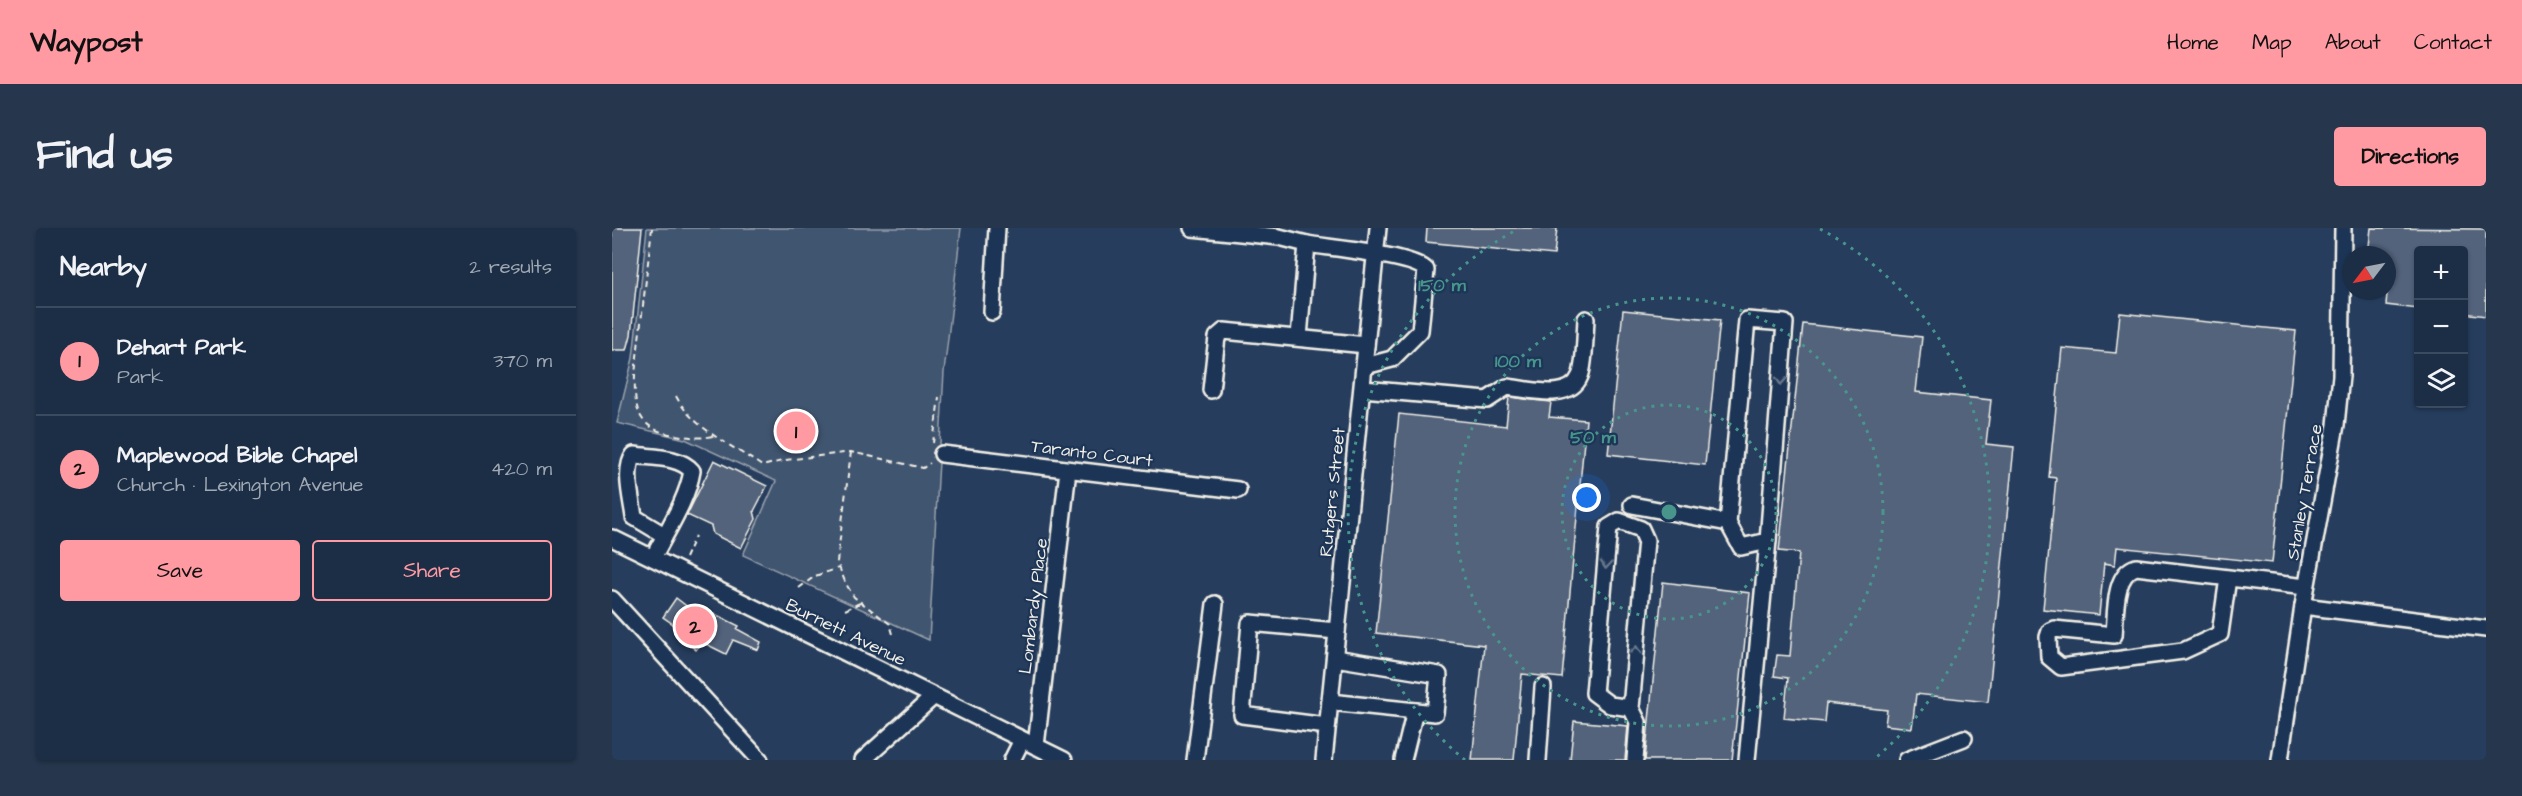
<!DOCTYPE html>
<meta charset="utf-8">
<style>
:root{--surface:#1c2e46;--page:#25364d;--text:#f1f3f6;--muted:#a0a8b3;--line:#3a4a5f;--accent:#ff9aa2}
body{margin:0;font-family:"Architects Daughter",sans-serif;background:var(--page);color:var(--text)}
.controls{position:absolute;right:18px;top:18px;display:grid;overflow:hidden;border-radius:6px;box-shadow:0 2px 4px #0004}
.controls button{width:54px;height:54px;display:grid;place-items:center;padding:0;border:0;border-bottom:2px solid var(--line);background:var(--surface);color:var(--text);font:30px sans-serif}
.compass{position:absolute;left:1730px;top:18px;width:54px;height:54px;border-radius:50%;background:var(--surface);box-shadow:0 2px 4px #0004;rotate:238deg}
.you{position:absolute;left:975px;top:270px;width:21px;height:21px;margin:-15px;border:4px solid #fff;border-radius:50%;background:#1a73e8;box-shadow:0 0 0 9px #1a73e833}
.badge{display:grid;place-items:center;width:39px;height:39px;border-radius:50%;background:var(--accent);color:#111;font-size:20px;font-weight:700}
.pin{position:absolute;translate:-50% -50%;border:3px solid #fff;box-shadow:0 2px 6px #0006}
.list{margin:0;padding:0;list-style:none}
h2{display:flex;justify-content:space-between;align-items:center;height:78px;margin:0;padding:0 24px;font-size:26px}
h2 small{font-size:20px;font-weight:400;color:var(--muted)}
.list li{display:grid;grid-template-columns:39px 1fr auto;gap:18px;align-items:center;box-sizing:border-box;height:108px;padding:0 24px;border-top:2px solid var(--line)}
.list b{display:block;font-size:22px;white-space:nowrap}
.list p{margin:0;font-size:20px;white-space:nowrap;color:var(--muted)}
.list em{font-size:20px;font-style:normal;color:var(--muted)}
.actions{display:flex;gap:12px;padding:18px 24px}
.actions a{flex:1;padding:14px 0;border:2px solid var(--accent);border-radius:6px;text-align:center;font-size:21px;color:var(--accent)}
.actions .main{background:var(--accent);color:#111}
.icon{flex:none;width:33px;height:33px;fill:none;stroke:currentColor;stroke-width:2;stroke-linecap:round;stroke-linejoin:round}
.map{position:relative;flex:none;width:1874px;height:532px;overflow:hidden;border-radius:6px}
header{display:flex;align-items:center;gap:36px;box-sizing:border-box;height:84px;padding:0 30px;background:var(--accent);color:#111}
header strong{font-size:28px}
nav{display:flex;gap:33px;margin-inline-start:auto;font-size:21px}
.intro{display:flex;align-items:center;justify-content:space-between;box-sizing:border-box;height:144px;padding:0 36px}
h1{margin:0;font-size:42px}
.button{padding:15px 27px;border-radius:6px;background:var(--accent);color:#111;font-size:21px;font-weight:700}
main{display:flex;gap:36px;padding:0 36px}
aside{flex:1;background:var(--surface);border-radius:6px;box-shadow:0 2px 4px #0004}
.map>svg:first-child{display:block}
.green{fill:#40546f;stroke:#9aa2ac;stroke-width:1.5}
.building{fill:#52647b;stroke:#f4f1e8;stroke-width:1.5}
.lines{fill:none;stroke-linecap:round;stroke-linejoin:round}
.minor-casing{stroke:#f4f1e8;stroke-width:20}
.path{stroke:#f4f1e8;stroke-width:2;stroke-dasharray:6 4.5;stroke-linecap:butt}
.minor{stroke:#1d3557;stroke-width:15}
.oneway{stroke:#68778a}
.ring{fill:none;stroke:#48958c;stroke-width:3;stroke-dasharray:3 6}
.labels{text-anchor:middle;stroke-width:4.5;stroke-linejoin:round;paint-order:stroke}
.street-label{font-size:18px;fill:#f4f1e8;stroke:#1d3557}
.centre{fill:#48958c;stroke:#1d3557;stroke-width:3}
.ring-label{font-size:18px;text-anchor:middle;font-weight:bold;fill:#48958c;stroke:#1d3557;stroke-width:4.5;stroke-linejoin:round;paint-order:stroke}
</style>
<header>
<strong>Waypost</strong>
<nav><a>Home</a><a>Map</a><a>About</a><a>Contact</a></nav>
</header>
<div class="intro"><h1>Find us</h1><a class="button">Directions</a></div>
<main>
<aside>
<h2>Nearby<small>2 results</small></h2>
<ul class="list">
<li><span class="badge">1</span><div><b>Dehart Park</b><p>Park</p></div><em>370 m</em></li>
<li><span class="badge">2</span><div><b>Maplewood Bible Chapel</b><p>Church · Lexington Avenue</p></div><em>420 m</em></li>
</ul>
<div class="actions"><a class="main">Save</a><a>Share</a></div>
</aside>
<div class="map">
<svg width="1874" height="532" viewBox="0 0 1874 532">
<rect width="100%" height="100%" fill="#263d5d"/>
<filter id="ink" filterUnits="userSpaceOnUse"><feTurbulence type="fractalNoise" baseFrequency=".0167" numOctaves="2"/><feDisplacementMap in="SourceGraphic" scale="12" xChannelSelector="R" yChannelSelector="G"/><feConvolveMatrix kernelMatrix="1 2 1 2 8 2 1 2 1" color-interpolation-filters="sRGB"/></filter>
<g filter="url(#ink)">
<path class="green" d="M35 0H349L332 144 317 412 131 327 164 253 73 211 5 195 21 130Z"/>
<g class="building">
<path d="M0 0H30L19 107 15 122H0Z"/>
<path d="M815 0H945L942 27 814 14Z"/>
<path d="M1759 0 1874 1V88L1851 85V22H1806V81L1774 77 1777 43H1775V27H1756Z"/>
<path d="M1011 82 1108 92 1093 237 996 226Z"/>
<path d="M1508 85 1684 103 1660 335 1505 319 1503 337 1492 335 1487 387 1431 381 1444 250 1437 249 1450 120 1504 125Z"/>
<path d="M1191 96 1310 109 1304 164 1379 172 1374 216 1402 219 1376 474 1304 466 1300 500 1273 497 1275 482 1214 475 1212 494 1172 490 1176 450 1162 448 1165 427 1178 428 1187 325 1167 323Z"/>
<path d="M897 169 939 174 937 189 974 192 950 450 910 446 902 532H860L872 417 764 405 787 186 894 198Z"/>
<path d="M102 232 155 258 142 283 144 291 129 320 101 306 99 298 75 287Z"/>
<path d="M1051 354 1138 365 1120 532H1033Z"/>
<path d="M64 370 85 386 92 381 102 389 103 386 127 398 125 401 149 414 146 422 121 412 114 426 90 414 84 422 68 409 71 403 51 389Z"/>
<path d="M962 493 1016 498 1013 532H958Z"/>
</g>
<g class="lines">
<defs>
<g id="minor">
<path d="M580 0 667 9 695 16"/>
<path d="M380 84 385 0"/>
<path d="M687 109 695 16C718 20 801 27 814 42L808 103 780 131 753 138"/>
<path d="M751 161 875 172 895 159C916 161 958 174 968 148 973 137 973 105 974 91"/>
<path d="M599 162 605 109 612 103 754 117"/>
<path d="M330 226 626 262"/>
<path d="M1020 277 1116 295 1135 92 1173 95 1156 313 1135 532"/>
<path d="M1116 295 1129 319 1156 313"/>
<path d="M0 310 452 532"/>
<path d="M41 330C55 302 75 273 80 243 67 228 41 230 22 227 11 241 20 273 22 289L52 307"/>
<path d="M1616 350 1608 406 1571 423 1449 439 1437 429 1436 409 1438 403 1442 401 1502 407C1504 387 1501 346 1524 339L1694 359"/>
<path d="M0 371 148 532"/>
<path d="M1691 378 1874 401"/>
<path d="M718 474 823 485 827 447 723 430"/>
<path d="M1019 480 998 477 982 465 997 299 1007 293 1029 301 1034 312 1019 480 1026 494 1023 532"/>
<path d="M715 498 630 487 638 395 725 403"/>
<path d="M424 518 456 242"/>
<path d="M251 532 321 469"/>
<path d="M400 532 410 512"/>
<path d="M583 532 603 376"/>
<path d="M712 532 766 0"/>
<path d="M791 532 803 483"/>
<path d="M926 532 931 459"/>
<path d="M1295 532 1352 510"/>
<path d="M1668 532 1691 378 1724 197 1729 148 1731 0"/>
</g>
</defs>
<use href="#minor" class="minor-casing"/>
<g class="path">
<path d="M40 0 23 146C22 180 24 201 63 207 76 209 89 211 101 208"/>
<path d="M64 168C81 201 120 217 150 238L174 232 239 224 311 240 318 235"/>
<path d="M321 215 327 169"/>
<path d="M239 224 225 334 234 356 242 369 278 396 281 406"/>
<path d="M73 330 83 308"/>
<path d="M187 360 203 348 227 340"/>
<path d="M233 382 250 374"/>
</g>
<use href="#minor" class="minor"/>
</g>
<defs><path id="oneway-chevron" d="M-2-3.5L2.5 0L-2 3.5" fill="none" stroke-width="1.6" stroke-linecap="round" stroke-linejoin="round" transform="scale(1.5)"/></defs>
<g class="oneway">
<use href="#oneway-chevron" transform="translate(1169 153) rotate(94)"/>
<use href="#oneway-chevron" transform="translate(994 337) rotate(95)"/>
<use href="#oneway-chevron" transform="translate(1024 422) rotate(-85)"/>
</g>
</g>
<g class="ring">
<circle cx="1057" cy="284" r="107"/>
<circle cx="1057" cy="284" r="214"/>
<path d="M853 532A321 321 0 0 1 906 1M1208 1A321 321 0 0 1 1261 532"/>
</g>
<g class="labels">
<g class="street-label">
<text transform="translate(480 225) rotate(7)" y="6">Taranto Court</text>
<text transform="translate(720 264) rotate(-84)" y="6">Rutgers Street</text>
<text transform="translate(1692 264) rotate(-80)" y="6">Stanley Terrace</text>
<text transform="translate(421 378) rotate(-83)" y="6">Lombardy Place</text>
<text transform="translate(234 404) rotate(26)" y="6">Burnett Avenue</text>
</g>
</g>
<circle cx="1057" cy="284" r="9" class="centre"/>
<g class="ring-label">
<text x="830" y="63">150 m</text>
<text x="906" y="139">100 m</text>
<text x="981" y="215">50 m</text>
</g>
</svg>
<div class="controls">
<button>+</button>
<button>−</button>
<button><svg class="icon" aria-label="layers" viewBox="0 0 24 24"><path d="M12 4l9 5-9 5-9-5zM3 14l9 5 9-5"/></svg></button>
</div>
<svg class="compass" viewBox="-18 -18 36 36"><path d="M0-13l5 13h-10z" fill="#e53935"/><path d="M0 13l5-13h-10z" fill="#a0a8b3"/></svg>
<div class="you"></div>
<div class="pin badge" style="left:184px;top:203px">1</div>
<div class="pin badge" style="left:83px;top:398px">2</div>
</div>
</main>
